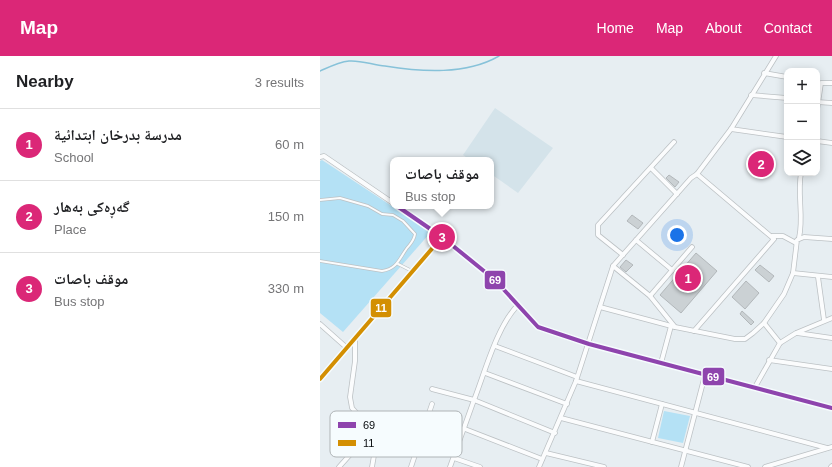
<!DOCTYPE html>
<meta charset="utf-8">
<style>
:root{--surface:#fff;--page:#f6f6f6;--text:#202124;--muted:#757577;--line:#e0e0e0;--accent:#db2777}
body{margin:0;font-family:Arial,"Noto Naskh Arabic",sans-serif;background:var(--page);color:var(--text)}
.controls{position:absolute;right:12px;top:12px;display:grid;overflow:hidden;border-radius:8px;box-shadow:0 2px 10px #0003}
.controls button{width:36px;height:36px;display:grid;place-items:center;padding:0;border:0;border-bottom:1px solid var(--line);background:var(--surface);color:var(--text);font:20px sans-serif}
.you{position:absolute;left:357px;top:179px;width:14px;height:14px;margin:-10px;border:3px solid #fff;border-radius:50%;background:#1a73e8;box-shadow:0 0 0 6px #1a73e833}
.badge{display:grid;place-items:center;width:26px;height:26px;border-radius:50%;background:var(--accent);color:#fff;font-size:13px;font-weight:700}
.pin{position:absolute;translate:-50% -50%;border:2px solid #fff;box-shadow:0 1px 4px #0006}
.popup{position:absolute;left:70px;top:101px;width:104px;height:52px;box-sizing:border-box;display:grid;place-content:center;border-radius:8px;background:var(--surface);filter:drop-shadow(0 1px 3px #0005);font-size:13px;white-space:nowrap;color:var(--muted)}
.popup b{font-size:15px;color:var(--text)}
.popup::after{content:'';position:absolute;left:50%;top:100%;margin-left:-8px;border:8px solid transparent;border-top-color:var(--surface)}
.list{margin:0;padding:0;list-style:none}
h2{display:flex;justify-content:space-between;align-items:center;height:52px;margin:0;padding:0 16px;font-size:17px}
h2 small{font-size:13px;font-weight:400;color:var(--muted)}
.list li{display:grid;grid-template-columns:26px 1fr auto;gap:12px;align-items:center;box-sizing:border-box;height:72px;padding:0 16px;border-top:1px solid var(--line)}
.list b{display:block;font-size:15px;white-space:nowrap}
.list p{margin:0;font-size:13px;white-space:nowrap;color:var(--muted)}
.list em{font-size:13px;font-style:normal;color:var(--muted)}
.icon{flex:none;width:22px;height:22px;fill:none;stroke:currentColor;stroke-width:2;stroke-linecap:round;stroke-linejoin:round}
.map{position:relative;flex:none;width:512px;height:411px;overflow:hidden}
header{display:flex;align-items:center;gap:24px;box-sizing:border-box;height:56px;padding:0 20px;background:var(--accent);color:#fff}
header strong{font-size:19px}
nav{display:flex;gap:22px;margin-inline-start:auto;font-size:14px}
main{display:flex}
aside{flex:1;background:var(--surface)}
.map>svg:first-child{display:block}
.built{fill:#d4e3ea}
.green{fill:#b4e1f5}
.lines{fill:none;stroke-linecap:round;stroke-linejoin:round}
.stream{stroke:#87c2d9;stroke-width:1.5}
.building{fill:#cbd1d4;stroke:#b2b7ba}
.service-casing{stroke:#bcc1c4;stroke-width:3.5}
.minor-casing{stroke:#bcc1c4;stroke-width:5.5}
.service{stroke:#fbfcfd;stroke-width:2}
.minor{stroke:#fbfcfd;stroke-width:4}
.bus-1-casing{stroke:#f6fcfe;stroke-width:7}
.bus-2-casing{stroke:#f6fcfe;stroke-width:7}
.bus-1{stroke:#8e44ad;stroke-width:4}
.bus-2{stroke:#d38f02;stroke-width:4}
.key{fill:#f6fcfe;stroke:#afb4b6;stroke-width:1}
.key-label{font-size:11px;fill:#080c0e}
.line-badge{stroke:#f6fcfe;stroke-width:1.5}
.badge-label{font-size:11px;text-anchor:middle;font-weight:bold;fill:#fff}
</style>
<header>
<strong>Map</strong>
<nav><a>Home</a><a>Map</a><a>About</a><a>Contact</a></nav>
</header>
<main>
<aside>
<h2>Nearby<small>3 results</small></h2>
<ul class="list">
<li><span class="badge">1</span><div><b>مدرسة بدرخان ابتدائية</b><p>School</p></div><em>60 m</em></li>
<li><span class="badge">2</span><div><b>گەڕەکی بەهار</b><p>Place</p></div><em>150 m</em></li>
<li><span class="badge">3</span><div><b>موقف باصات</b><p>Bus stop</p></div><em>330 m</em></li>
</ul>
</aside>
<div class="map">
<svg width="512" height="411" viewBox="0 0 512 411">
<rect width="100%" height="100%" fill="#e7eef2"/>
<path class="built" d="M175 52 233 92 198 137 171 118V104H150L143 99Z"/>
<g class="green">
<path d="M2 104 111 176 23 276 0 257V105Z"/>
<path d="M344 355 370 360 363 387 338 382Z"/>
</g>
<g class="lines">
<path class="stream" d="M0 15C9 11 19 6 29 5 41 4 53 9 65 10 102 16 146 19 179 0"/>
</g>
<g class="building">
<path d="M349 119 359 126 355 131 346 122Z"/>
<path d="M312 159 323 167 318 173 307 165Z"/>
<path d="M376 197 397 215 361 257 340 239Z"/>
<path d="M306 204 313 209 306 216 300 211Z"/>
<path d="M440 209 454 220 449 226 435 214Z"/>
<path d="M426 225 439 237 425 253 412 241Z"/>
<path d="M422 255 434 266 431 269 420 258Z"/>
</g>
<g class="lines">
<defs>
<g id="service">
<path d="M0 144 20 142 48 150 62 158 73 159 83 165 95 178C94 185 91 187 87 192 79 203 77 213 62 215L0 205"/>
<path d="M78 208 92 215"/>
</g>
<g id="minor">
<path d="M444 17 467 21"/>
<path d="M431 39 467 42"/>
<path d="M497 46 512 47"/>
<path d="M497 54 501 27H512"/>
<path d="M411 73 467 81"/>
<path d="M497 85 512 87"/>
<path d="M0 101 4 100 73 147"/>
<path d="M331 112 357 138"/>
<path d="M377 118 411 73 456 0"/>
<path d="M77 150 122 181 175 224 218 271 269 288 512 352"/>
<path d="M452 180H463L476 187"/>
<path d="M479 182C484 160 477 139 481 117"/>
<path d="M316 184 352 214"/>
<path d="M303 199 278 179V169L354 86"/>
<path d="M293 210 330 240 355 271"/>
<path d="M473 217 512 221"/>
<path d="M498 221 504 264"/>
<path d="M330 240 372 191"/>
<path d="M280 251 355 271 415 283H425L433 277 444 267 464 238 473 217 477 184 484 181 512 183"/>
<path d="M444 267 460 287"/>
<path d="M0 268 27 292"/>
<path d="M477 277 512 282"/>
<path d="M175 290 257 321"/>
<path d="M449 304 512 313"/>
<path d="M341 307 351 270"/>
<path d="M165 317 247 348"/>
<path d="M0 323 122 181"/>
<path d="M256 325 507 392"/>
<path d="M435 331 460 287 476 277 512 262"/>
<path d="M112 333 154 344C165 316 177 270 198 249"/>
<path d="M241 362 428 411"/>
<path d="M145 373 222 403"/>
<path d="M45 382 56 388"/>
<path d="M332 386 342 348"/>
<path d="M226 397 284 411"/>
<path d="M134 402 160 411"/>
<path d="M19 411 45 382 47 372 43 364 32 352 30 341 35 305V284"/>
<path d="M52 411 56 388 62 374"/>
<path d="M91 411 112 348"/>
<path d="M130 411 154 344 235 377"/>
<path d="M219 411 256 325 293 210 371 122 377 118 454 183 374 275"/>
<path d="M361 411 385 319"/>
<path d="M445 411 512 391"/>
<path d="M511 411 512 410"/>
</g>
</defs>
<use href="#service" class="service-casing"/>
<use href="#minor" class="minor-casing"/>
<use href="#service" class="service"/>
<use href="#minor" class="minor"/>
<defs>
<path id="bus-1" d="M77 150 122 181 175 224 218 271 269 288 512 352"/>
<path id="bus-2" d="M0 323 122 181"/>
</defs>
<use href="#bus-1" class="bus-1-casing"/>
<use href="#bus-2" class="bus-2-casing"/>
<use href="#bus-1" class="bus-1"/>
<use href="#bus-2" class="bus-2"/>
</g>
<rect x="10" y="355" width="132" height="46" rx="6" class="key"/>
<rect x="18" y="366" width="18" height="6" fill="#8e44ad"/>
<rect x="18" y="384" width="18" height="6" fill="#d38f02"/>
<g class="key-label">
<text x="43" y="373">69</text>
<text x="43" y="391">11</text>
</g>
<g class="line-badge">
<rect x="164" y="214" width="22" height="20" rx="4" fill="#8e44ad"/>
<rect x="50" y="242" width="22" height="20" rx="4" fill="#d38f02"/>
<rect x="382" y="311" width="23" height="19" rx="4" fill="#8e44ad"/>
</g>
<g class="badge-label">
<text x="175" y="228">69</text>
<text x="61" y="256">11</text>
<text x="393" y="325">69</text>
</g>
</svg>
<div class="controls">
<button>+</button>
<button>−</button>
<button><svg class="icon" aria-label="layers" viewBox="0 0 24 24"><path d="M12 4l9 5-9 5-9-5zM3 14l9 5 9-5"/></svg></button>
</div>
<div class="you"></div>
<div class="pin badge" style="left:368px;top:222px">1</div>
<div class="pin badge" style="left:441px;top:108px">2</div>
<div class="pin badge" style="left:122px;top:181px">3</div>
<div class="popup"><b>موقف باصات</b>Bus stop</div>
</div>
</main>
